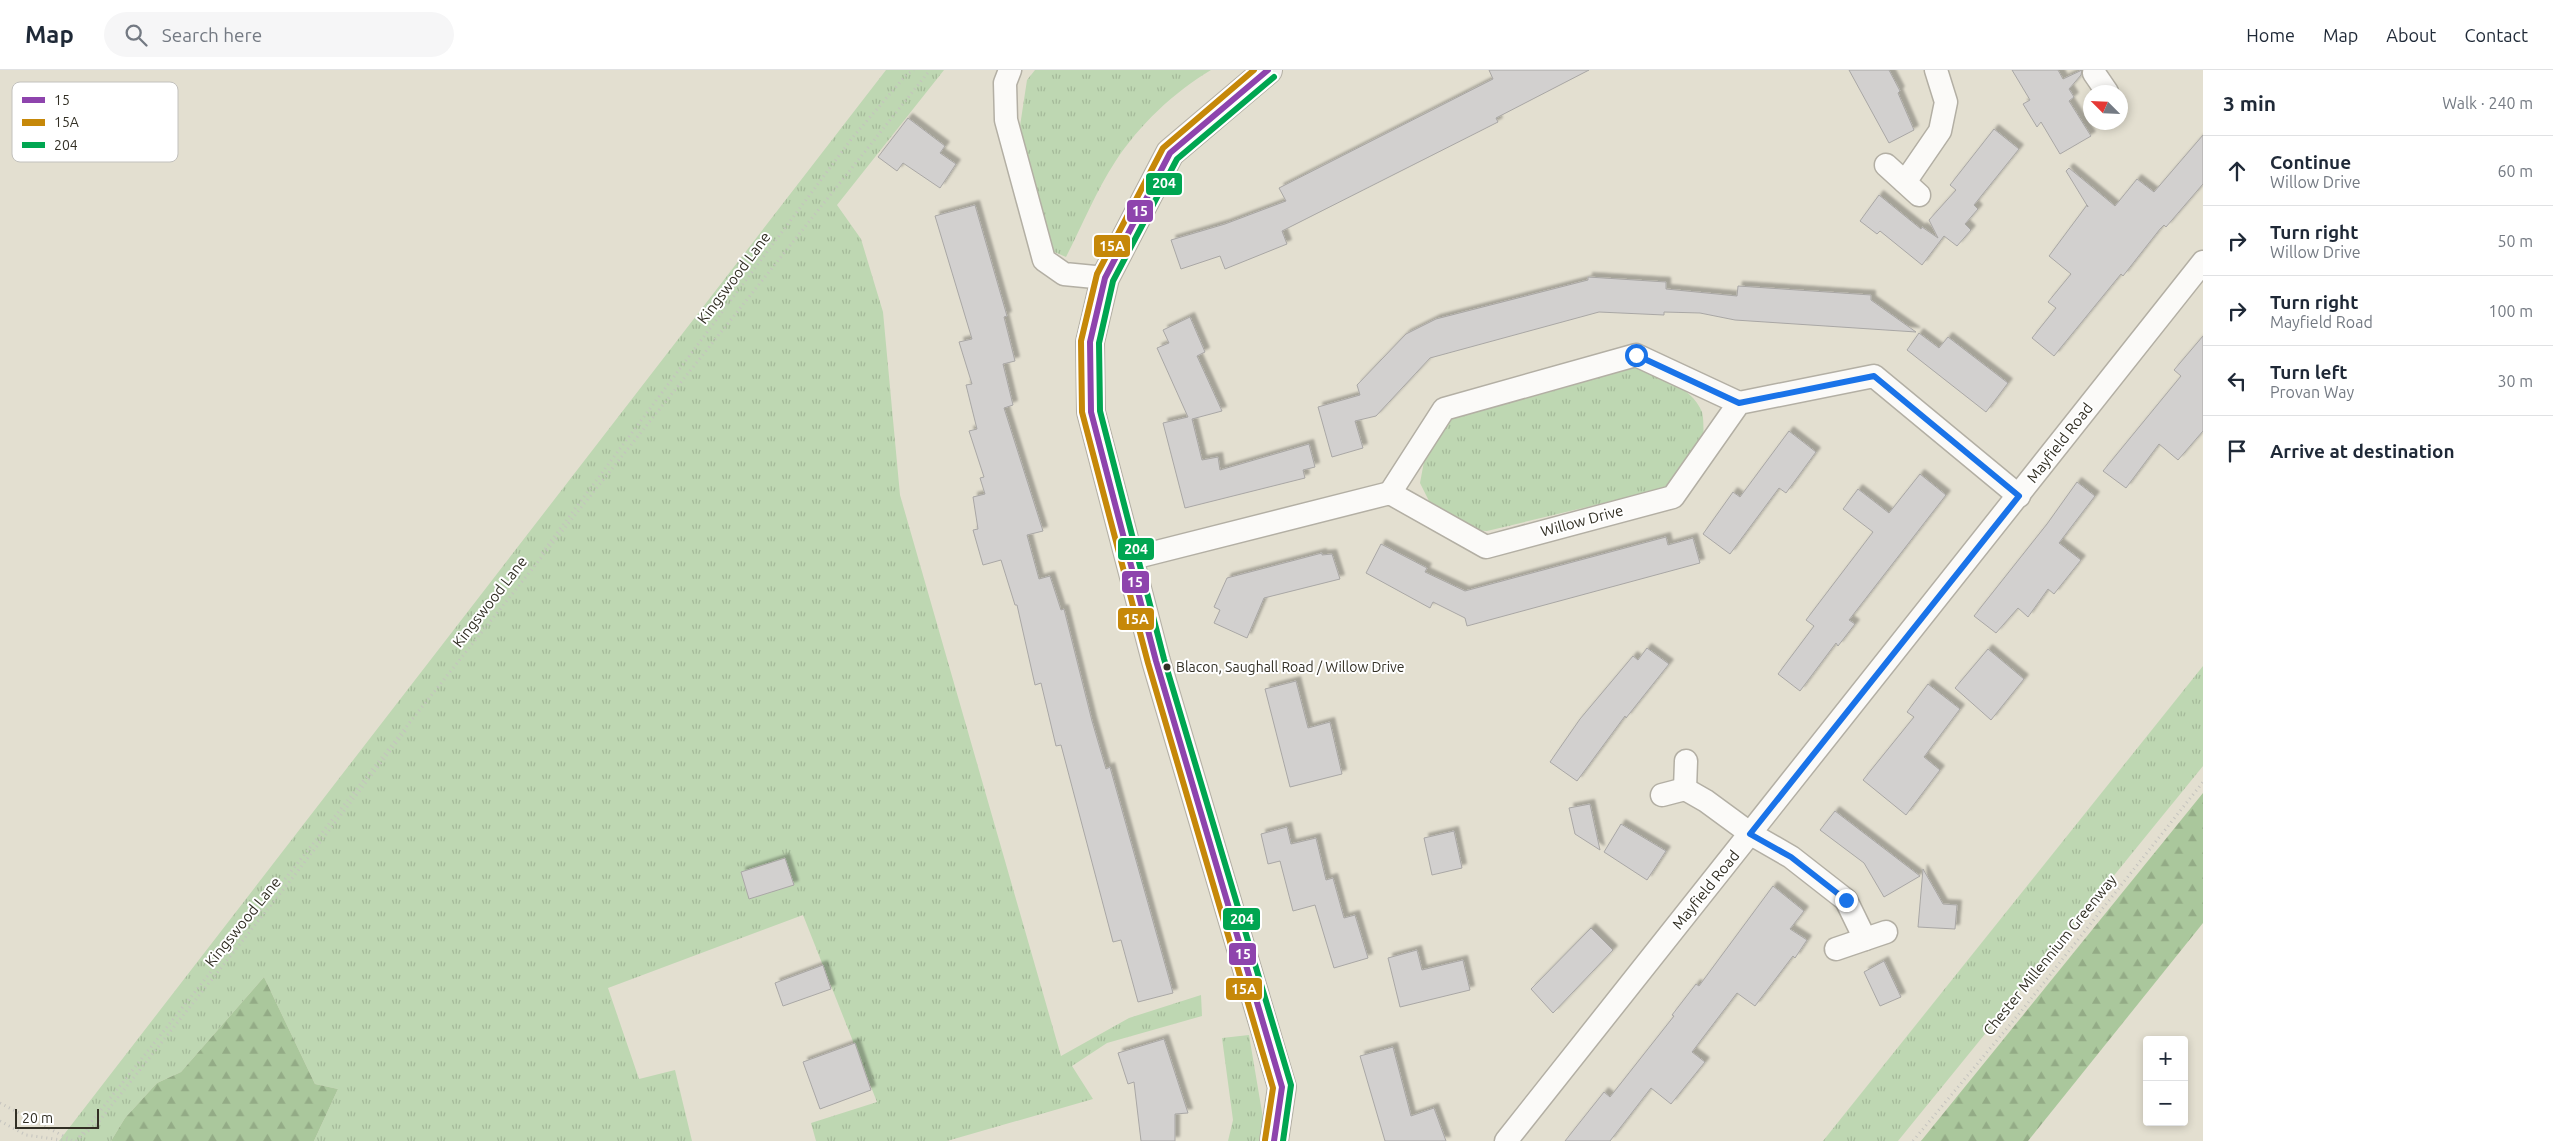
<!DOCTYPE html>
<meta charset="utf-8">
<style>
:root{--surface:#fff;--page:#f6f6f7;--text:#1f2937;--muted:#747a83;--line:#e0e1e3}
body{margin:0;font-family:Ubuntu,sans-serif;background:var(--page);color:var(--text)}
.controls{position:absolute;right:15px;bottom:15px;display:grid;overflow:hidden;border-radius:5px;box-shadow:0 2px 8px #0003}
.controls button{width:45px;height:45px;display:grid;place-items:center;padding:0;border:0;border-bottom:1px solid var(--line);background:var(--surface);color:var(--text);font:25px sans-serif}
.compass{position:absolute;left:2083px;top:15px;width:45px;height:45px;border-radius:50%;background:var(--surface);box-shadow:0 2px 8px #0003;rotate:294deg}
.scale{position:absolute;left:15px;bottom:12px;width:84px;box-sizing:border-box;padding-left:5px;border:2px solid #322f24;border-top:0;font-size:14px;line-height:18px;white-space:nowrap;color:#322f24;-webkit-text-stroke:4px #fff;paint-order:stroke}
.stop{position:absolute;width:15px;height:15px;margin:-11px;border:4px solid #1a73e8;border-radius:50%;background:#fff}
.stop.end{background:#1a73e8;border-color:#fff;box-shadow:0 1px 5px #0008}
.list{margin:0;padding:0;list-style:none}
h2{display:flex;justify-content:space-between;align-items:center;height:65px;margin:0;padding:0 20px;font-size:21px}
h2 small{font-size:16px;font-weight:400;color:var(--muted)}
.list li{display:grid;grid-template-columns:32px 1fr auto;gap:15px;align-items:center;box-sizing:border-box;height:70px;padding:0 20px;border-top:1px solid var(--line)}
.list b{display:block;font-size:19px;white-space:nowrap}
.list p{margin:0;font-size:16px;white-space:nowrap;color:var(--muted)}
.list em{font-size:16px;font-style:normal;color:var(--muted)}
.icon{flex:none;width:28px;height:28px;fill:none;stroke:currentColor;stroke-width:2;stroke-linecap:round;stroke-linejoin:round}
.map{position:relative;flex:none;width:2203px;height:1071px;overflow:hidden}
header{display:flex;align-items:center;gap:30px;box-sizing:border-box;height:70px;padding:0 25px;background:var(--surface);border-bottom:1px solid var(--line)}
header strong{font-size:24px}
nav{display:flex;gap:28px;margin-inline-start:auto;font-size:18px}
.search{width:350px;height:45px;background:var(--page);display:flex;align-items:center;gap:12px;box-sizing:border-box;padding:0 18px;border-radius:28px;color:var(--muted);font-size:19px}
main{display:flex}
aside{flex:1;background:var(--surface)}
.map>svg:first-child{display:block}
.grass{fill:url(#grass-tufts)}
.forest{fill:url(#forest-firs)}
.building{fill:#d2d0cf;stroke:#a9a7a5;filter:url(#shadow)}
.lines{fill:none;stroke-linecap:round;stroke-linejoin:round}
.street-casing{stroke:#b3afa4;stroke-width:25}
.secondary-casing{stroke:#b3afa4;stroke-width:30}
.path{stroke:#c4c3be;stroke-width:3;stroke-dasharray:1 4;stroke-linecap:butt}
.street{stroke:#fbfaf8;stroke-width:22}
.secondary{stroke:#f3efec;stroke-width:28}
.bus-1-casing{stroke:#fff;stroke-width:10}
.bus-2-casing{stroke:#fff;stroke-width:10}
.bus-3-casing{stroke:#fff;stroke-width:10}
.bus-1{stroke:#8e44ad;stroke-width:6}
.bus-2{stroke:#c68809;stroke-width:6}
.bus-3{stroke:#00a651;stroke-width:6}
.route{stroke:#1a73e8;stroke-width:6}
.bus-dot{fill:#322f24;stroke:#fff;stroke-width:2}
.labels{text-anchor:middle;stroke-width:4;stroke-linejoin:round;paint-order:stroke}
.bus-label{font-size:14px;fill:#322f24;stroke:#fff;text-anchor:start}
.street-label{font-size:15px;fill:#322f24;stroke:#fff}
.key{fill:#fff;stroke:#c2c1bd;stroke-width:1}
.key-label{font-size:14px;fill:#322f24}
.line-badge{stroke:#fff;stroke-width:2}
.badge-label{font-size:14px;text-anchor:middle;font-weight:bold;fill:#fff}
</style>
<header>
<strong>Map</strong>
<div class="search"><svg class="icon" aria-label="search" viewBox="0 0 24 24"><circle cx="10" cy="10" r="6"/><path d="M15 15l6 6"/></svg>Search here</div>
<nav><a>Home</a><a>Map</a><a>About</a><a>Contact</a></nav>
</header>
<main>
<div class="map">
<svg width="2203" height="1071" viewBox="0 0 2203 1071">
<defs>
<pattern id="grass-tufts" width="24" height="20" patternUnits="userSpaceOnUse" patternTransform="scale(1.25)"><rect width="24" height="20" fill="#bed7b2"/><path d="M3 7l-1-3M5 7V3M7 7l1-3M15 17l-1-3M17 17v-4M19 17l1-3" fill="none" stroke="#a4b999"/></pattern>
<pattern id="forest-firs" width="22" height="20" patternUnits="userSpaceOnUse" patternTransform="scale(1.25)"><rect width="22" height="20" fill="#aac79c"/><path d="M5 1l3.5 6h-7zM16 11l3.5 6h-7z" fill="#93ab86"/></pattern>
<filter id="shadow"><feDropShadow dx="4.5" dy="-4.5" stdDeviation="1" flood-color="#0004"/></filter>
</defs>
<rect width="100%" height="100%" fill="#e3dfd0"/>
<g class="grass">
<path d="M886 0H944L837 135 861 169 883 242 900 425 1061 986 1129 948 1201 925 1202 946 1107 973 1072 996 1093 1029 947 1071H816L811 1053 877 1032 803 845 608 918 639 1009 675 1000 692 1071H314L338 1019 315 1014 264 907 181 1002 157 1013 125 1048 111 1071H59Z"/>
<path d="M1035 0H1211C1174 22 1139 55 1115 92 1096 121 1082 156 1066 187L1052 181 1020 56 1027 10Z"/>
<path d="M1628 296C1653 302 1692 316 1702 342 1704 349 1703 359 1704 366L1666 418 1487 461 1471 460 1430 433 1420 413 1425 386 1456 343Z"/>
<path d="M2203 596V696L1898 1071H1823Z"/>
<path d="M1249 965 1264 1054 1262 1071H1228L1233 1050 1222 968Z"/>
</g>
<g class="forest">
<path d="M2203 723V853L2028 1071H1921Z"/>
<path d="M264 907 315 1014 338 1019 314 1071H111L125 1048 157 1013 181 1002Z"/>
</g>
<g class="building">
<path d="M1489 0H1589L1496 48 1498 52 1282 161 1287 174 1225 199 1220 186 1181 199 1171 170 1225 154 1286 131 1279 118 1493 9Z"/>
<path d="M1849 0H1889L1900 21 1898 23 1914 60 1889 73Z"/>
<path d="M2012 0H2058L2063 9 2082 0 2081 5 2069 19 2074 27 2069 31 2091 66 2060 84 2041 52 2037 57 2023 34 2030 30Z"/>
<path d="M908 48 945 76 940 83 956 94 940 118 903 93 897 101 878 87Z"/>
<path d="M1994 59 2019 79 1974 135 1978 139 1965 154 1971 160 1957 176 1944 166 1922 195 1880 161 1877 164 1860 151 1879 125 1921 159 1922 157 1938 168 1929 150 1956 120 1950 115Z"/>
<path d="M2203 65V114L2166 157 2164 155 2160 159 2123 206 2121 204 2054 286 2032 268 2056 238 2048 232 2071 204 2049 186 2087 135 2088 137 2066 101 2069 98 2115 136 2137 109 2154 122Z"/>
<path d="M975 135 1007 246 1004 247 1015 291 1003 294 1013 335 1004 338 1043 461 1027 465 1039 509 1050 506 1061 540 1064 539 1092 651 1106 699 1110 697 1173 923 1138 932 1121 870 1113 872 1061 675 1056 676 1041 613 1035 615 1017 535H1015L1001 490 983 495 973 460 978 459 973 427 985 424 980 408 984 407 969 361 977 359 966 315 972 314 959 272 972 269 935 146Z"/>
<path d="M1588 207 1666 212V219L1737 226 1738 216 1871 225V230L1916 262 1735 250 1700 243 1664 242V245L1599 242 1430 288 1376 346 1355 351 1363 378 1332 387 1318 337 1360 325 1357 315 1406 264 1436 249 1588 210Z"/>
<path d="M1190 247 1205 282 1197 286 1222 341 1192 349 1202 390 1218 387 1220 400 1309 374 1315 397 1303 400 1305 408 1185 438 1163 353 1188 347 1157 278 1169 273 1163 260Z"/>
<path d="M1919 263 1939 278 1948 267 2008 313 1986 342 1907 280Z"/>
<path d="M2203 266V361L2178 390 2159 374 2126 418 2103 401 2181 306 2174 300Z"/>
<path d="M1789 361 1816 382 1786 423 1779 418 1730 484 1703 464 1733 422 1740 427Z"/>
<path d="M1920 404 1946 425 1849 550 1855 554 1838 576 1836 573 1800 621 1778 604 1814 556 1806 550 1873 462 1843 439 1858 419 1889 443Z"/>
<path d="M2077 412 2095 426 2059 473 2081 490 2054 524 2048 519 2028 547 2018 538 1996 563 1974 546 2047 454Z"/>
<path d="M1666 467 1668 475 1693 468 1700 493 1467 556 1465 548 1433 532 1430 538 1366 503 1381 474 1427 498 1425 502 1465 521Z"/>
<path d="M1322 483V485L1332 484 1340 509 1264 528 1247 568 1214 553 1220 540 1214 537 1227 508Z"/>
<path d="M1647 578 1669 594 1626 648 1625 646 1577 711 1550 692 1580 649 1633 586 1638 590Z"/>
<path d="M1988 579 2024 609 1991 650 1955 618Z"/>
<path d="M1296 611 1308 658 1330 652 1342 704 1290 717 1265 619Z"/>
<path d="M1928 614 1960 639 1924 687 1940 700 1906 745 1863 710 1914 647 1907 642Z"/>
<path d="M1590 734 1600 780 1575 764 1569 738Z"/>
<path d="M1835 741 1920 806 1884 827 1864 793 1820 760Z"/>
<path d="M1621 754 1666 781 1647 810 1604 782Z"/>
<path d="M1287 757 1291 774 1316 768 1326 810 1333 808 1344 848 1355 845 1368 888 1334 898 1315 835 1293 841 1280 791 1268 794 1261 764Z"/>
<path d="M1454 761 1462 798 1432 805 1424 768Z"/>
<path d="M785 788 794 815 749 829 741 802Z"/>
<path d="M1923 799 1943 834 1957 835 1955 859 1918 857Z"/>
<path d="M1773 816 1804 841 1790 859 1807 870 1795 888 1793 886 1755 936 1737 923 1692 982 1705 992 1671 1034 1651 1018 1610 1071H1565L1604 1022 1610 1027 1674 946 1672 945 1696 914 1699 916Z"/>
<path d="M1591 858 1613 880 1553 943 1531 919Z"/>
<path d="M1417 880 1422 900 1463 890 1470 920 1400 937 1388 888Z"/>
<path d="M1884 891 1901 927 1880 936 1864 902Z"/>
<path d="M823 895 831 919 783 936 775 913Z"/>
<path d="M1164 969 1188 1043 1175 1044V1071H1141L1134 1012 1128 1014 1118 983Z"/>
<path d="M855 973 871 1020 820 1039 803 992Z"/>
<path d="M1393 977 1411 1046 1434 1038 1446 1071H1385L1360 986Z"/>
</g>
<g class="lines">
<defs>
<g id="street">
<path d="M1010 0 1005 13 1006 50 1044 190 1064 204 1105 208"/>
<path d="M2094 3 2107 22"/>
<path d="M1886 95 1919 125"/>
<path d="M1905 112 1940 61 1946 32 1936 0"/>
<path d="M1390 423 1444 339 1636 285 1739 333"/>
<path d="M1129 489 1390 423 1486 477 1673 427 1739 333 1874 306 2019 426"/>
<path d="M1685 719 1686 691"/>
<path d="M1662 725 1685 719 1706 731 1751 764 1791 787 1846 830 1865 869"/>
<path d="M1836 879 1886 862"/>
<path d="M1506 1071 2203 192"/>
</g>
<path id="secondary" d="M1268 0 1170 83 1105 208 1090 272 1091 342 1156 591 1282 1017 1274 1071"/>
</defs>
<use href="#street" class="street-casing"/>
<use href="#secondary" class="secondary-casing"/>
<g class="path">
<path d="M542 483 853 67 907 4 914 0"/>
<path d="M0 1033 73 1071"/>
<path d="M0 1051 26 1065 68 1071"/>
<path d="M80 1067 96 1055 294 806 407 659"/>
<path d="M76 1071 930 0"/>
<path d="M1913 1071 2023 939 2203 712"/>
</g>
<use href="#street" class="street"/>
<use href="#secondary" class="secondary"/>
<defs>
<path id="bus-1" d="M1268 0 1170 83 1105 208 1090 272 1091 342 1156 591 1282 1017 1274 1071"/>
<path id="bus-2" d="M1254 0 1163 78 1097 204 1081 271 1082 342 1148 593 1273 1018 1265 1070"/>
<path id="bus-3" d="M1274 7 1177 89 1113 211 1099 273 1100 341 1164 589 1291 1015 1283 1071"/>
</defs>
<use href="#bus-1" class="bus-1-casing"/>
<use href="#bus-2" class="bus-2-casing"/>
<use href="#bus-3" class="bus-3-casing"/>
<use href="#bus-1" class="bus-1"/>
<use href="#bus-2" class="bus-2"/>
<use href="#bus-3" class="bus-3"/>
</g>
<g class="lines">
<path class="route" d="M1636 285 1739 333 1874 306 2019 426 1750 764 1791 787 1846 830"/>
</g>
<circle class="bus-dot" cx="1167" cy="597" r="4.5"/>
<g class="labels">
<g class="bus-label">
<text x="1176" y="602">Blacon, Saughall Road / Willow Drive</text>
</g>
<g class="street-label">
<text transform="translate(734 208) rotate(-53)" y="5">Kingswood Lane</text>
<text transform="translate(2060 373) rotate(-52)" y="5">Mayfield Road</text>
<text transform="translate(1582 451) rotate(-15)" y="5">Willow Drive</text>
<text transform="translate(490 532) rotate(-52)" y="5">Kingswood Lane</text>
<text transform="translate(1706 820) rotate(-51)" y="5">Mayfield Road</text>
<text transform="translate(243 852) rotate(-51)" y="5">Kingswood Lane</text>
<text transform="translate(2050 885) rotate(-51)" y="5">Chester Millennium Greenway</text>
</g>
</g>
<rect x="12" y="12" width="166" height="80" rx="8" class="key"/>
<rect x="22" y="27" width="23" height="6" fill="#8e44ad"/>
<rect x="22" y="49" width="23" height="7" fill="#c68809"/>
<rect x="22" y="72" width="23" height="6" fill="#00a651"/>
<g class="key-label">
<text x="54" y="35">15</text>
<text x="54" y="57">15A</text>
<text x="54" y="80">204</text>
</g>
<g class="line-badge">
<rect x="1145" y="102" width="38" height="24" rx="5" fill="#00a651"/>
<rect x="1126" y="129" width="28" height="24" rx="5" fill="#8e44ad"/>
<rect x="1093" y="164" width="38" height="24" rx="5" fill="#c68809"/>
<rect x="1117" y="467" width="38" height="24" rx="5" fill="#00a651"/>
<rect x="1121" y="500" width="29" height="24" rx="5" fill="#8e44ad"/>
<rect x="1117" y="537" width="38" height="24" rx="5" fill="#c68809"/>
<rect x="1222" y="837" width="39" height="24" rx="5" fill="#00a651"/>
<rect x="1228" y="872" width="29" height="24" rx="5" fill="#8e44ad"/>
<rect x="1225" y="907" width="38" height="24" rx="5" fill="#c68809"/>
</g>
<g class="badge-label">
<text x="1164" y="118">204</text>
<text x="1140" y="146">15</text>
<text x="1112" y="181">15A</text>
<text x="1136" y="484">204</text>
<text x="1135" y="517">15</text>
<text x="1136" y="554">15A</text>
<text x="1242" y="854">204</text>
<text x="1243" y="889">15</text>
<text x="1244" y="924">15A</text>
</g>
</svg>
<div class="controls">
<button>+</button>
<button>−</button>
</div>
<svg class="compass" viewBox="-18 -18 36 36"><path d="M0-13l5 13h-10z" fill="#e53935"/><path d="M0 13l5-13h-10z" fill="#747a83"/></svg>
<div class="scale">20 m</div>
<div class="stop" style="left:1636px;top:285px"></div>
<div class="stop end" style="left:1846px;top:830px"></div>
</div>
<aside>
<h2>3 min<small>Walk · 240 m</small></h2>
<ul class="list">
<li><svg class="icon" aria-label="ahead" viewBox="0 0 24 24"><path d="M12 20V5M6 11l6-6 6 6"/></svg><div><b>Continue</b><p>Willow Drive</p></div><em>60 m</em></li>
<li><svg class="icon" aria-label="right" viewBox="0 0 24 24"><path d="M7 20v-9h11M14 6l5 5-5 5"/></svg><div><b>Turn right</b><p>Willow Drive</p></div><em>50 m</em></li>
<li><svg class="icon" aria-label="right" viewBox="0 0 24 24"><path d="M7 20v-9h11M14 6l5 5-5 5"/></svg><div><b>Turn right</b><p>Mayfield Road</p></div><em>100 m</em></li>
<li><svg class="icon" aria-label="left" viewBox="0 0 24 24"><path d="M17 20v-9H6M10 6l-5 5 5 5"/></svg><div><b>Turn left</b><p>Provan Way</p></div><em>30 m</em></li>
<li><svg class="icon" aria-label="arrive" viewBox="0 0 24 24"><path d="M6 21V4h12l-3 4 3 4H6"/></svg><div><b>Arrive at destination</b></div></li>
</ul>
</aside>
</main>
